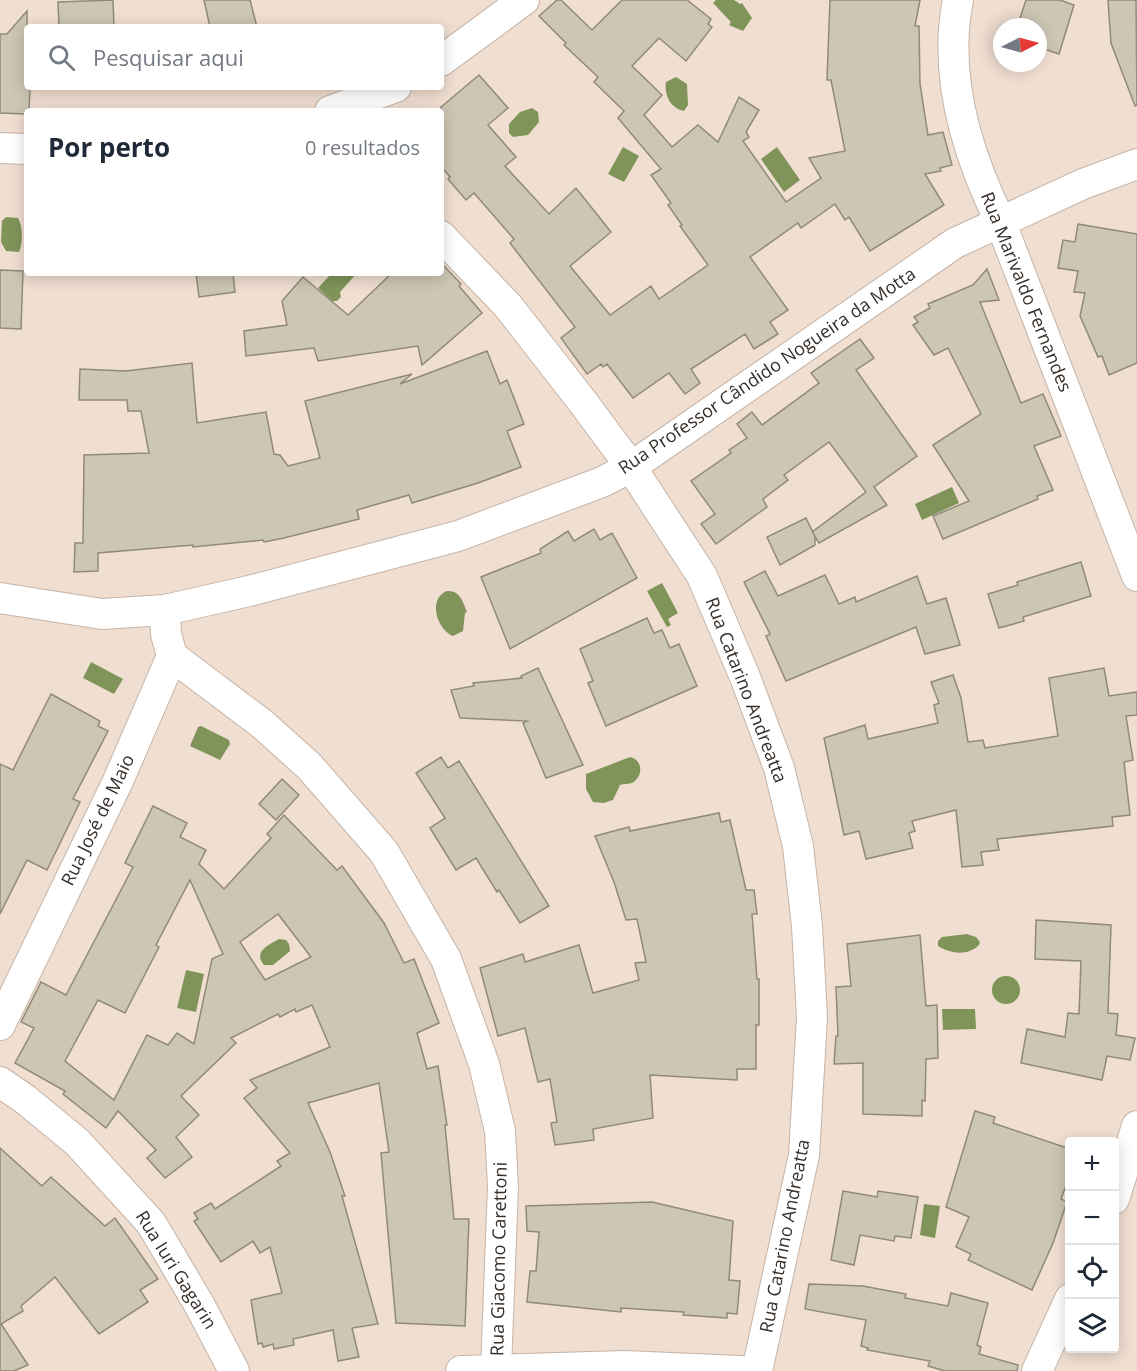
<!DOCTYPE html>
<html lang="pt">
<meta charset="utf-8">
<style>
:root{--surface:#fff;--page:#f2f2f3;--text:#1f2937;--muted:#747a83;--line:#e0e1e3}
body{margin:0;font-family:"Open Sans",sans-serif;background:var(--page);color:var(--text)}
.controls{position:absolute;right:18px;bottom:18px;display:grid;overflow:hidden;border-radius:6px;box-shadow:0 3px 15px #0003}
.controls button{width:54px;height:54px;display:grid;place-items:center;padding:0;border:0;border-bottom:2px solid var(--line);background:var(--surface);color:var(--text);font:30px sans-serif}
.compass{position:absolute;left:993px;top:18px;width:54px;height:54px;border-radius:50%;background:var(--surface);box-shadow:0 3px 15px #0003;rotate:84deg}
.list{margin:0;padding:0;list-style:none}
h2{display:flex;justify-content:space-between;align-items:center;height:78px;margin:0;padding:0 24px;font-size:26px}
h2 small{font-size:20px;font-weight:400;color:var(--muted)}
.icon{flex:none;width:33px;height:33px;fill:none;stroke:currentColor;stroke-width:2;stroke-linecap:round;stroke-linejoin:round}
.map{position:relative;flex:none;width:1137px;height:1371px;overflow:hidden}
.search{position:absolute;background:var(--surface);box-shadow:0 3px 15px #0003;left:24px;top:24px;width:420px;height:66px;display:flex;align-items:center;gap:15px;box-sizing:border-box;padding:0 21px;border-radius:6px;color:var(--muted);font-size:22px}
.panel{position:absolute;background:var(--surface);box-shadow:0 3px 15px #0003;left:24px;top:108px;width:420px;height:168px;border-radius:6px}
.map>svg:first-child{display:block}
.water{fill:#80945a}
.building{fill:#ccc6b3;stroke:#908a78;stroke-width:1.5;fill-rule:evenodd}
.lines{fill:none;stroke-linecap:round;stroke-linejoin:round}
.street-casing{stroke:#c5b4a7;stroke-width:32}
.street{stroke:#fff;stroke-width:30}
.labels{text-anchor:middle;stroke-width:6;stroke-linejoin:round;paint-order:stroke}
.street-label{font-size:18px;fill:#362f2a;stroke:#fff}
</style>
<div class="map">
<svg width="1137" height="1371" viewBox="0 0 1137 1371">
<rect width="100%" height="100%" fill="#f0ded1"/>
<g class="water">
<path d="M716 0H734L740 4 742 3 752 18 743 31 729 25 731 22 713 3Z"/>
<path d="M676 77 687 84 688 105 684 111C670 108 664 95 666 82Z"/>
<path d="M532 108 538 112 539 122 528 135 513 137 509 133V124L520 112Z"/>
<path d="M623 147 639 156 624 182 608 174Z"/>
<path d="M777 147 800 180 784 192 761 159Z"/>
<path d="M6 217 18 218C23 227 23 243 19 252L6 251 1 242 2 221Z"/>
<path d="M332 273H357L340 292 341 297 337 301H332L318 288Z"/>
<path d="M952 487 959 503 922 520 915 504Z"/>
<path d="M662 583 678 613 668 619 671 625 667 627 647 591Z"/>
<path d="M447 591C460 590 463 602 467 612L465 613 463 631 453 636C436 629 428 598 447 591Z"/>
<path d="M91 662 123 679 114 694 83 678Z"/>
<path d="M201 726 229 740 230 744 220 760 190 746 198 727Z"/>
<path d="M630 757C641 759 644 773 635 781 631 785 625 783 620 785L613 800 604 803 593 802 586 789V774Z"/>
<path d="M967 934 976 937 980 942 979 945C968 956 951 954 938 946V941L942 937Z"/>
<path d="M279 939 286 940 289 944 290 951 273 965H264C253 952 268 945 279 939Z"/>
<path d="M186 970 204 974 196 1012 177 1008Z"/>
<circle cx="1006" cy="990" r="14"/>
<path d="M942 1009H975L976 1029 943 1030Z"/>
<path d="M924 1204 940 1206 935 1238 920 1235Z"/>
</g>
<g class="building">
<path d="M113 0 114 27H59L58 2Z"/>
<path d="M204 0H250L257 27H210Z"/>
<path d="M557 0H561L592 30 622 0H687L711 19 708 24 712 27 686 61 659 38 632 66 662 95 644 115 672 147 698 125 718 142 739 97 759 110 746 132 749 137 743 141 786 202 821 178 809 158 845 151 831 80H827L830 0H920L915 26H919L920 84 928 135 943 132 952 165 940 168 941 171 925 174 944 205 870 251 849 217 845 220 835 204 801 228 798 223 750 257 788 310 770 322 778 334 754 349 745 334 691 369 700 383 685 394 669 373 633 398 607 364 603 367 601 364 587 374 561 338 575 327 510 243 514 239 474 193 466 200 448 179 450 177 441 166V107L479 75 508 108 488 125 516 157 505 166 549 214 576 188 611 232 570 266 610 315 651 286 659 299 708 265 680 226 682 225 668 205 671 203 651 175 661 169 618 118 624 111 594 82 598 77 564 45 566 43 539 16Z"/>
<path d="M1026 0H1060L1074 5 1059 54 1038 47V27H1017Z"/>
<path d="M1108 0H1136L1137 105 1135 106 1111 43Z"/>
<path d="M27 11V87H30L29 111H27V114L0 113V34H7Z"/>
<path d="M1078 224 1137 234V363L1109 375 1102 356 1098 357 1080 316 1085 293 1074 292 1078 271 1058 268 1063 240 1075 242Z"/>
<path d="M444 266 461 284 459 286 482 313 422 365 418 346 318 361 314 348 246 356 244 331 287 325 282 301 303 277 348 315 392 273H441V269Z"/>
<path d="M987 269 999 300 980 302 1021 403 1043 394 1061 436 1034 446 1053 490 1037 496 1038 499 943 539 933 516 969 501 933 445 981 414 948 348 934 355 913 325 918 322 914 317 930 308 928 304 973 285Z"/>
<path d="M0 270 23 271 21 329 0 328Z"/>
<path d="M196 273H233L235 292 199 297Z"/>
<path d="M860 339 874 358 856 370 917 456 874 487 887 505 819 543 812 532 866 492 829 442 784 475 788 480 763 499 767 507 716 544 701 524 715 514 691 481 731 453 729 450 747 438 737 424 752 412 762 425 819 383 811 373Z"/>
<path d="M487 351 500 384 507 380 524 424 507 431 521 467 478 483 412 503 409 495 357 510 359 519 284 538 264 542 263 540 193 547V545L98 553V571L74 572 75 543H83L84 455 149 453 141 411H128L127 400H79L80 369 126 371 192 363 197 423 266 412 274 454 280 455 288 466 320 458 305 401 412 374 400 384Z"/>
<path d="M806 518 815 537V545L780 565 767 537Z"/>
<path d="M594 529 600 540 612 533 637 578 510 649 481 577 541 553 540 549 568 531 574 541Z"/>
<path d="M1081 562 1091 596 1023 617 1024 621 999 628 988 594 1018 585 1017 582Z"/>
<path d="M765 571 778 596 825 575 839 604 855 597 856 602 917 576 927 604 946 598 960 645 925 654 916 627 786 681 766 636 770 634 744 582Z"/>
<path d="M647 618 654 633 662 630 670 648 679 644 697 686 606 726 588 683 593 681 580 649Z"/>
<path d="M538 668 583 765 546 778 523 723 527 721 460 718 451 690 474 686 473 683 522 678 521 676Z"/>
<path d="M1104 668 1109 696 1137 692V715L1126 716 1133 760 1124 762 1130 815 1112 817 1113 826 997 839 999 850 981 852 983 865 962 867 956 810 912 821 915 831 909 833 913 848 866 859 859 831 844 835 824 738 865 725 868 739 938 723 934 705 939 703 931 682 953 675 961 698 968 742 983 740 985 748 1058 736 1049 678Z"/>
<path d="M51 694 100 721 98 726 108 731 73 799 80 802 47 870 27 860 0 914V764L13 770Z"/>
<path d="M441 757 448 768 459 761 549 906 520 923 499 890 497 892 476 858 456 870 430 828 445 818 416 773Z"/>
<path d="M282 779 299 795 276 820 259 804Z"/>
<path d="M153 806 187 823 180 837 206 850 199 864 224 889 271 838 267 834 284 815 337 870 342 866 384 923 404 963 414 959 439 1023 417 1033 427 1069 438 1066 447 1125H445L454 1219H469L465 1326 396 1323 381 1153 389 1152 379 1083 308 1103 330 1152 345 1196H342L378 1324 352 1328 359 1357 338 1361 333 1330 293 1339 294 1345 274 1349 273 1344 263 1347 262 1343 258 1344 251 1300 282 1293 270 1247 260 1253 253 1241 221 1262 194 1221 198 1219 194 1213 211 1203 215 1209 281 1166 277 1161 290 1153 244 1098 257 1088 250 1080 330 1047 312 1005 296 1012 295 1009 280 1017 278 1014 231 1038 236 1043 181 1096 199 1115 176 1137 192 1157 165 1178 147 1158 156 1150 118 1111 106 1128 63 1094 65 1091 15 1063 34 1028 21 1022 41 982 66 995 133 867 125 863ZM190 880 223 954 212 959 194 1044 177 1033 168 1045 147 1035 114 1100 65 1061 98 1000 125 1013 159 947 156 945ZM278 914 311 957 265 980 240 942Z"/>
<path d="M719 813 721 822 730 820 746 890H754L757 914H752L757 979H759V1025H756V1069H737V1080L650 1075 653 1118 593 1129 594 1140 555 1145 551 1123 557 1122 550 1079 538 1082 525 1028 498 1036 480 968 523 954 525 962 579 945 593 993 639 980 635 963 646 962 637 919 626 920 614 882 595 836 629 827 630 831Z"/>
<path d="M1036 920 1111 925 1108 1013 1118 1014 1116 1035 1135 1038 1130 1060 1107 1056 1102 1080 1021 1063 1027 1029 1065 1037 1068 1013 1079 1014 1081 961 1035 959Z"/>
<path d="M920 935 926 1006 937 1005 938 1058 926 1059 925 1101 922 1100V1116L863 1114V1063L834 1064 836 1036H838L836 987 851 986 847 944Z"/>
<path d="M975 1111 995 1117 993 1123 1070 1149V1175L1061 1199 1067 1202 1053 1243 1032 1290 968 1260 971 1254 956 1247 969 1217 946 1207Z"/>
<path d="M0 1148 42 1186 51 1177 105 1226 115 1218 158 1279 140 1290 148 1302 99 1334 55 1277 21 1306 23 1311 1 1324 28 1365 14 1371H0Z"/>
<path d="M843 1191 877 1197 878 1191 918 1197 911 1238 895 1236 894 1241 860 1235 854 1265 831 1260Z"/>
<path d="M652 1202 733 1221 729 1280 740 1281 737 1314 727 1313V1318L683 1315 684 1312 621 1308V1312L527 1302 530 1271H536L539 1232 527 1231 526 1206Z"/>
<path d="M809 1284 863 1286 906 1294 905 1298 948 1306 951 1293 988 1303 977 1345 981 1347 979 1354 1018 1365 1017 1371H945L928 1366 930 1361 867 1350 868 1348 861 1346 866 1320 805 1309Z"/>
</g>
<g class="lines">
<defs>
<g id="street">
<path d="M958 0C943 75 967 154 1000 221L1137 576"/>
<path d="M441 61 524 0"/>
<path d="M330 111 396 87"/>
<path d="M0 148 27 149"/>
<path d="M441 236 508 306 582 401 631 467 702 576 745 677 779 768 798 846 807 926 812 1017 804 1155 757 1371"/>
<path d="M0 598 102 614 165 610 249 591 458 536 602 482 631 467 955 243 1083 184 1137 164"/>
<path d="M172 656 261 723 309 766 384 852 446 959 484 1064 500 1131 503 1186 496 1369"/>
<path d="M0 1025 118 781 172 656 166 634 165 610"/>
<path d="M0 1082 26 1100 77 1142 151 1223 200 1306 234 1371"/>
<path d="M1114 1199 1137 1126"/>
<path d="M461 1371 624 1366 741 1371"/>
<path d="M1037 1371 1070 1299"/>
</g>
</defs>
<use href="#street" class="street-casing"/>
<use href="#street" class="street"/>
</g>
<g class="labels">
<g class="street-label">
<text transform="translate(1026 292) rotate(68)" y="6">Rua Marivaldo Fernandes</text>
<text transform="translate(767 371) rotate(-34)" y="6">Rua Professor Cândido Nogueira da Motta</text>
<text transform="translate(746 690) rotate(69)" y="6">Rua Catarino Andreatta</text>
<text transform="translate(98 820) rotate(-64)" y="6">Rua José de Maio</text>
<text transform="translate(785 1236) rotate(-79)" y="6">Rua Catarino Andreatta</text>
<text transform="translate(499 1259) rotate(-89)" y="6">Rua Giacomo Carettoni</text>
<text transform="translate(176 1270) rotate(58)" y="6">Rua Iuri Gagarin</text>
</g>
</g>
</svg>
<div class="controls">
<button>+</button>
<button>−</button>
<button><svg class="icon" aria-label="locate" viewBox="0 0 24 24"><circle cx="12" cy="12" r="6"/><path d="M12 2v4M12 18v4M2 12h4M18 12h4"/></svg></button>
<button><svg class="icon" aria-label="layers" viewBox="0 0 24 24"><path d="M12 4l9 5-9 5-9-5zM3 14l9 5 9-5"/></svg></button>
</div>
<svg class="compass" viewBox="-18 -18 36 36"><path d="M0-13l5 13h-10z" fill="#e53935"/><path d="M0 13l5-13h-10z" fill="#747a83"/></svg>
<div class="search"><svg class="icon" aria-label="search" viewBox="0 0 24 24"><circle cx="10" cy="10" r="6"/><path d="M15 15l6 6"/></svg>Pesquisar aqui</div>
<section class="panel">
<h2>Por perto<small>0 resultados</small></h2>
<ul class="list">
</ul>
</section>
</div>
